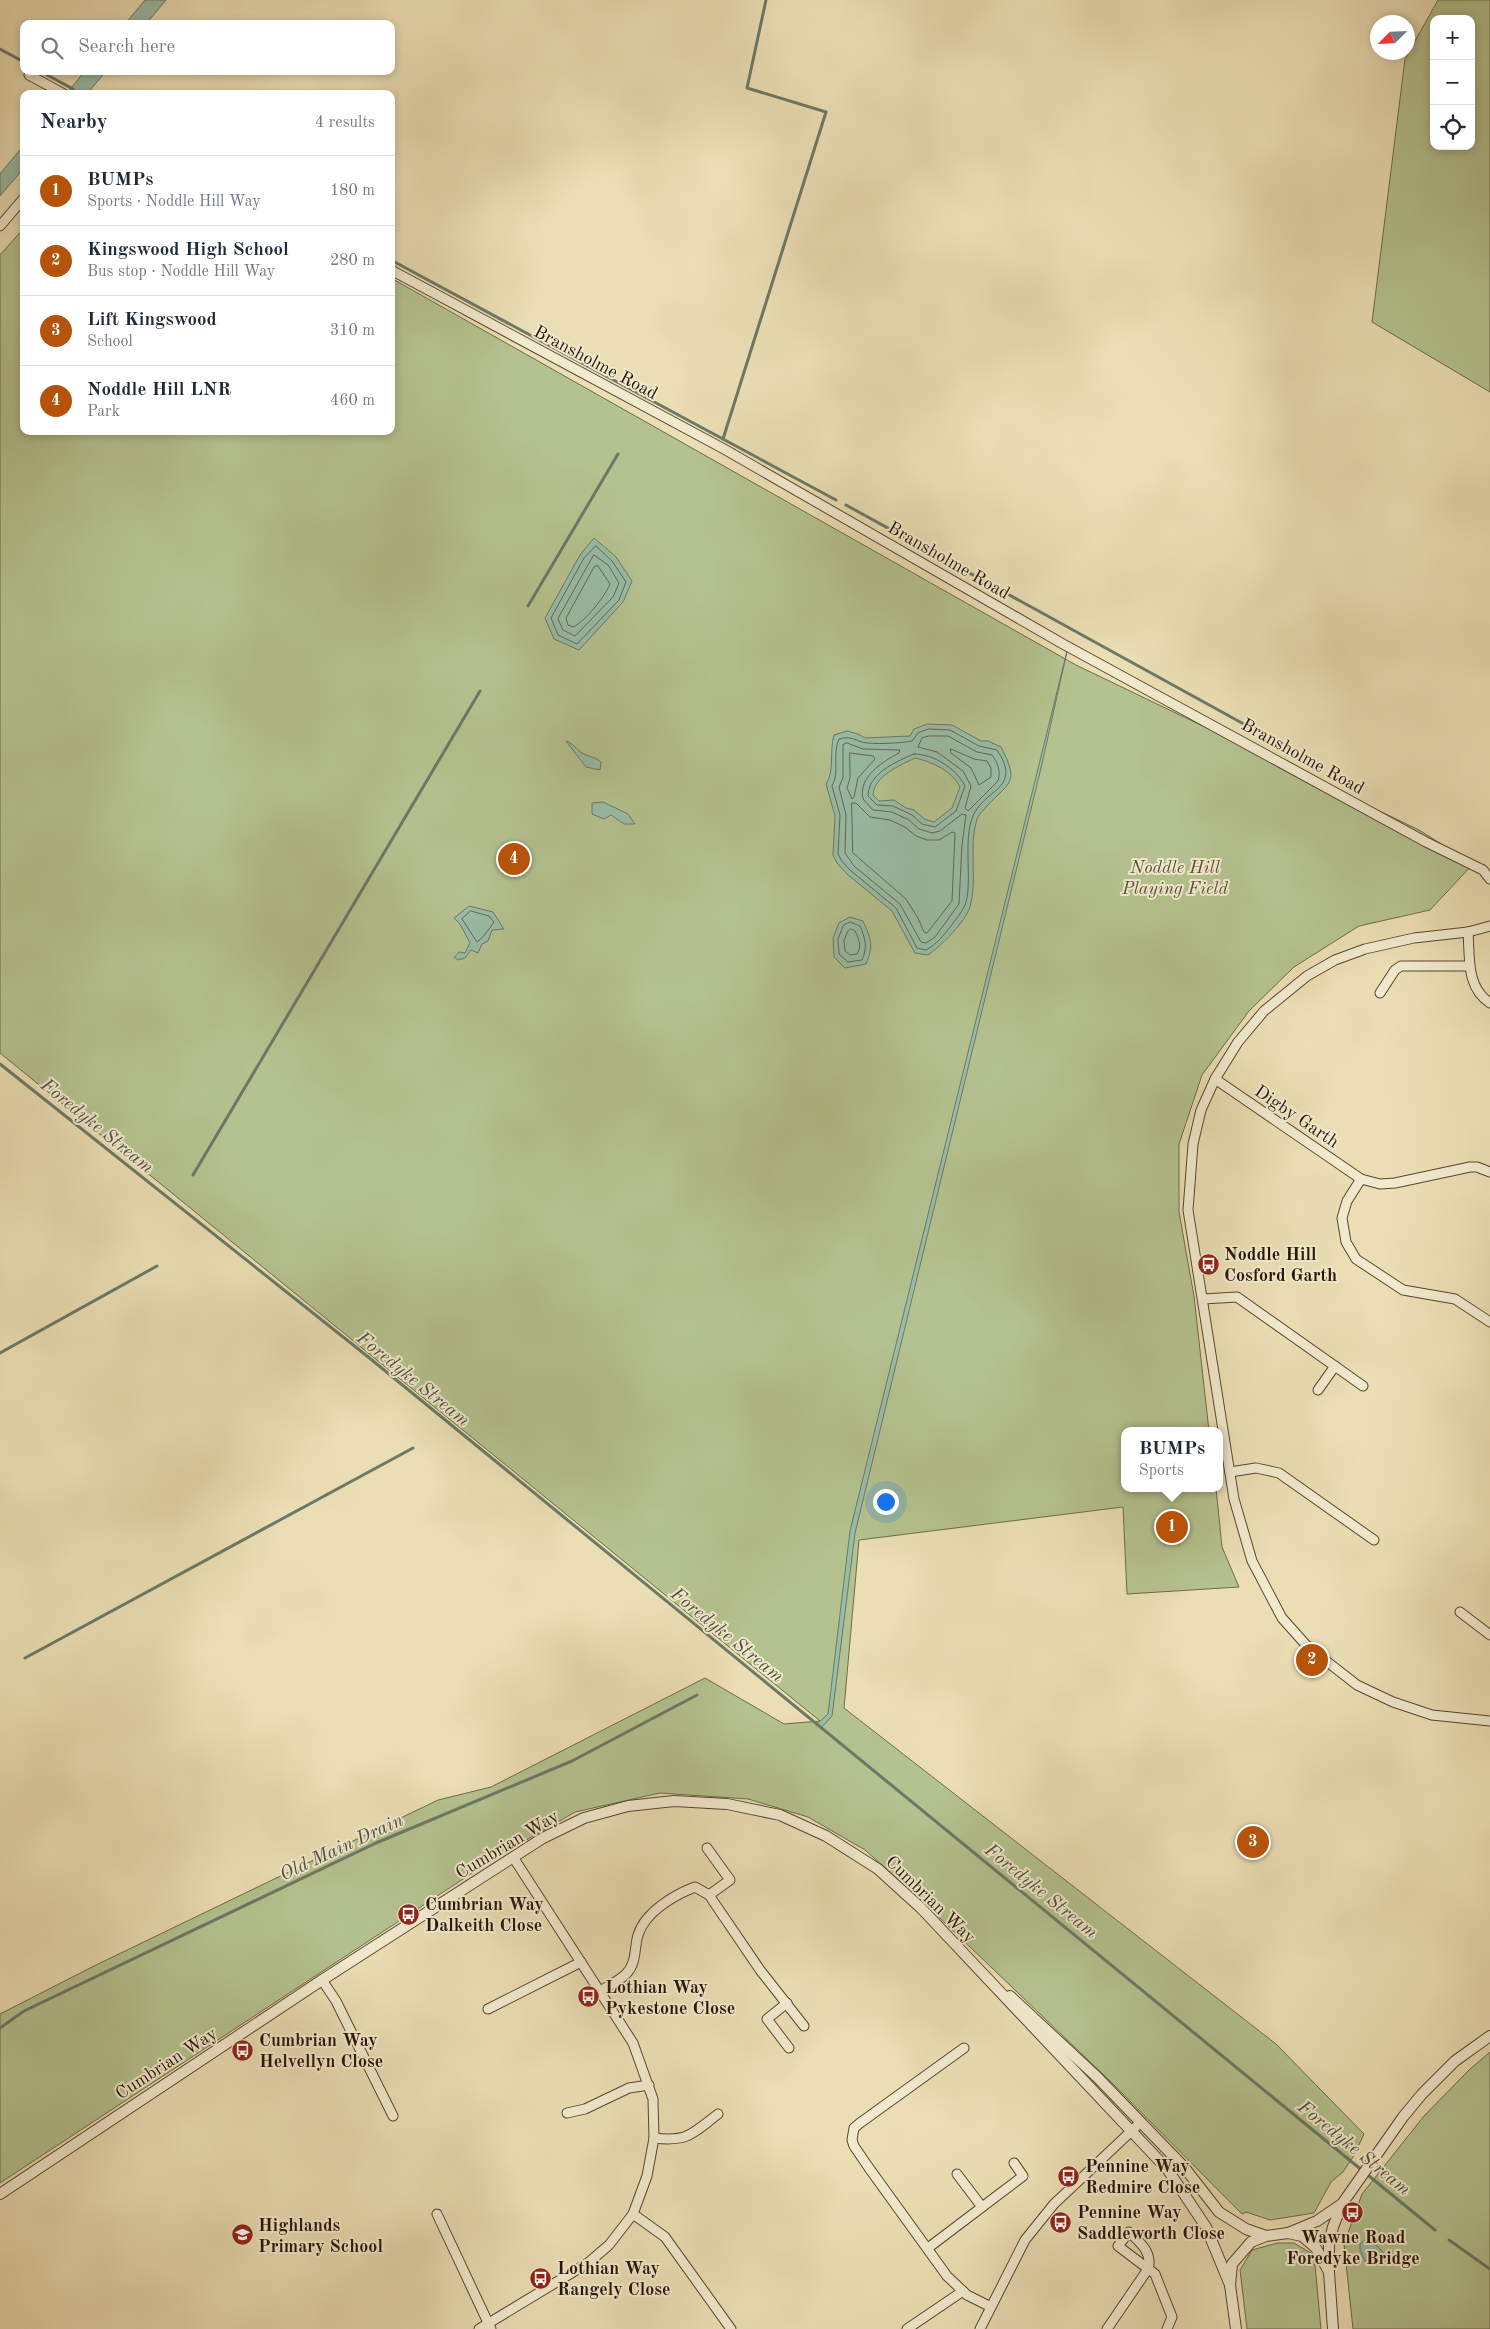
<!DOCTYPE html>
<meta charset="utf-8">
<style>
:root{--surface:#fff;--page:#f2f2f3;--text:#1f2937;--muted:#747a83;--line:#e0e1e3;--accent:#b45309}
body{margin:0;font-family:"Old Standard TT",serif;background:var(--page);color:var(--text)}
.controls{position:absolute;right:15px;top:15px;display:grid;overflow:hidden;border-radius:10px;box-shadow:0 2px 8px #0003}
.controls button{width:45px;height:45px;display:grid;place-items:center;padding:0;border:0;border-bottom:1px solid var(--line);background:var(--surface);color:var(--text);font:25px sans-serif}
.compass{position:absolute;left:1370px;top:15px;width:45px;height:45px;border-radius:50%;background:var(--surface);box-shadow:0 2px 8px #0003;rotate:246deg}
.you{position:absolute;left:885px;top:1501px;width:18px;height:18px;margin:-12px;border:4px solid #fff;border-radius:50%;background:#1a73e8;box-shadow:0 0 0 8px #1a73e833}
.badge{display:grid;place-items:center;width:32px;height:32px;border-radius:50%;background:var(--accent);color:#fff;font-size:16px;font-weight:700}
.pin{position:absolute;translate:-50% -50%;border:2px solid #fff;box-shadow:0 1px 5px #0006}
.popup{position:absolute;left:1121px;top:1427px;width:102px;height:65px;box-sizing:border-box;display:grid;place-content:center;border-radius:10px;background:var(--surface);filter:drop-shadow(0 1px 4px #0005);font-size:16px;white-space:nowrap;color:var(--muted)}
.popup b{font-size:19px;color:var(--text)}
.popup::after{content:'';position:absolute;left:50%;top:100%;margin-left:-10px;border:10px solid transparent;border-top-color:var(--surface)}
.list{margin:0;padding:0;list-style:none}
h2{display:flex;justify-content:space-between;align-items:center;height:65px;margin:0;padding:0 20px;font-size:21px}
h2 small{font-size:16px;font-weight:400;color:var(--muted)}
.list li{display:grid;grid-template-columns:32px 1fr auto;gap:15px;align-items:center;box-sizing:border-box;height:70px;padding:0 20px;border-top:1px solid var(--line)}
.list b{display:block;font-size:19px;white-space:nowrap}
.list p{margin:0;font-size:16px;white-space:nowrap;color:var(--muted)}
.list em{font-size:16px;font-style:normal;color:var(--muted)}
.icon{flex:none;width:28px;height:28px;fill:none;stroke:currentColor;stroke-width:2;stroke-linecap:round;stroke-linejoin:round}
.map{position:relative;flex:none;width:1490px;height:2329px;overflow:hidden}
.search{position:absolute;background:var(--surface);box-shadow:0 2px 8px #0003;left:20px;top:20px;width:375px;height:55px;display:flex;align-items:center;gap:12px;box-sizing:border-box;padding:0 18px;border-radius:10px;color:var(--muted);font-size:19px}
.panel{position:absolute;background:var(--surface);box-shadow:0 2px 8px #0003;left:20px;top:90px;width:375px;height:345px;border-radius:10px}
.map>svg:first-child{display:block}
.green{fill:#b4c28f;stroke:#6d6b4a;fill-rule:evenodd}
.water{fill:#99bda7;stroke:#6b7966;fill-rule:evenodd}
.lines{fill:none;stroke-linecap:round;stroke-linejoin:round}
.shore{stroke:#606856;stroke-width:1}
.stream{stroke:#6b7966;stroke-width:3}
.minor-casing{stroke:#574631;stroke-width:11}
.tertiary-casing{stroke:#574631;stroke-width:12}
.minor{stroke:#f2eace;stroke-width:9}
.tertiary{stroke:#f2eace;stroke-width:10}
.labels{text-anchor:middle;stroke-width:4;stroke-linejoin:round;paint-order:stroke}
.street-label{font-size:18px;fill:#261405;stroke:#f2eace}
.park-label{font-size:18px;font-style:italic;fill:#585135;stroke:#f2eace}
.poi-label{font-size:18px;font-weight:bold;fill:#261405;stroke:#f2eace;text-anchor:start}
.water-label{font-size:19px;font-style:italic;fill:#4e4f3e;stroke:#f2eace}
</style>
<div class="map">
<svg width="1490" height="2329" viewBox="0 0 1490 2329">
<rect width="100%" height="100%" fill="#ebdeb4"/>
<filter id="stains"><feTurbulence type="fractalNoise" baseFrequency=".004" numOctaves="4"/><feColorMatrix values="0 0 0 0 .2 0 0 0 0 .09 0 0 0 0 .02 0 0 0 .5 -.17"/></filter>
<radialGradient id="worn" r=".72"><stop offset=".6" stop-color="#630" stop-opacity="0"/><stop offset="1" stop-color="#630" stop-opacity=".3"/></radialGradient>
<g class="green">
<path d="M1438 0H1490V392L1372 322 1405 59ZM1434 19H1471V146H1434Z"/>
<path d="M24 228V431H391V278L1076 665 1419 830 1457 854 1475 862 1430 910 1359 926 1294 967 1249 1011 1202 1075 1179 1144V1212L1194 1296 1209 1431H1124V1488H1216L1222 1547 1239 1587 1127 1594 1123 1507 859 1540 844 1708 1276 2044 1364 2134 1353 2157 1343 2172 1331 2182 1314 2213 1270 2220 1246 2212 1242 2214 1110 2081 922 1901 865 1850 808 1817 748 1799 660 1793 575 1812 492 1860 0 2183V2014L94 1966 438 1800 491 1787 705 1678 784 1724 820 1721 0 1053V255Z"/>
<path d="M1490 2052V2329H1353L1344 2244 1362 2194 1424 2116 1469 2070Z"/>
<path d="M1277 2243H1294L1314 2255 1321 2329H1247L1240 2270 1252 2250Z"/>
</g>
<g class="water">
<path d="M145 0H166L146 24H125Z"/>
<path d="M85 71H106L87 94H66Z"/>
<path d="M24 145V168L0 196V174Z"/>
<path d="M594 538 616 557 632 581 623 602 579 650 554 639 545 618 580 555Z"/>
<path d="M1068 647 1041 768 855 1533 832 1716 821 1728 817 1724 828 1714 850 1531Z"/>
<path d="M927 724 952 725 981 741H988L1001 747C1020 784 1010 781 986 807 983 811 978 815 977 819 968 847 978 879 970 907 965 922 941 946 928 955L915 953 892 911 847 874 837 863 833 855 835 816 826 784C835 771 829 752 834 735L847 731 858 734 865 738 910 736 914 729ZM915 758C933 762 952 771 960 787L952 808 934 822 924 819 914 810 906 808 894 800 879 801 873 795C874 776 899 766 915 758Z"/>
<path d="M566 741C574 744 576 749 582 753 589 757 595 757 601 762L600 770 586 767Z"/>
<path d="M603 802 628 814 635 824H624L611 815 604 819 592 814V803Z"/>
<path d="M469 906 493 912 504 929 492 930 488 941 482 944 478 953 471 950 465 958 458 960 454 957 459 952 465 953 470 943 460 924 454 918Z"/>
<path d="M850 917 863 921C871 939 874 945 866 964L845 968 834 957 833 938 839 923Z"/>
<path d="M1365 2240 1377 2246 1385 2254 1384 2259 1374 2264 1365 2261 1360 2250V2244Z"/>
</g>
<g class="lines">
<g class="shore">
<path d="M596 546 612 561 626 582 619 600 577 644 558 635 551 618 584 558Z"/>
<path d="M594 555 608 565 619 583 613 597 575 636 563 630 558 619Z"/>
<path d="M598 566 610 584C606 595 584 623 573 627L568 625 566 618 594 567Z"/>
<path d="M929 729 950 730 979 746 997 750C1023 789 985 788 973 816 962 840 974 888 964 907 961 914 955 920 951 926 943 936 937 944 926 950L917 948 896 908 850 870 841 860 838 854 840 815 832 786C840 771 832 754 839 739 850 736 853 739 862 742 872 745 902 743 912 741L918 733Z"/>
<path d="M929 736H948L977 752 992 755C998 763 1001 771 998 781L968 811 965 808 971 786 963 771 937 752 918 747 922 738Z"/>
<path d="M847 743 863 749 900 750 899 753C882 762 858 777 863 799L873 810 892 812 909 820 919 829 932 833 940 831 962 814 966 815 962 845 959 904 935 937 926 943 921 942 900 904 854 866 845 853 846 815 839 787 843 778V745Z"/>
<path d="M951 749 974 759 987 761 991 768V777L979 785 971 768 951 753Z"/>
<path d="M850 753 873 756 875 759 858 778 854 797 852 799 847 788 850 778Z"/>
<path d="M914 754C933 754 956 768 965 786L956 811 935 827 922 824 912 815 893 806 877 805 868 796C868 774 895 762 914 754Z"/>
<path d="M852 803H856L870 817 890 820 905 827 916 836 927 840H939L952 832 955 833 952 901 927 933 924 932 918 918 906 899 853 853Z"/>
<path d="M471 911 489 916 494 922C489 929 484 937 477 942L462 919Z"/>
<path d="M850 922 860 926C865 938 868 947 862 960L848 962 839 954 838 939 843 926Z"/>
<path d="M851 929 855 931C859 939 862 946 857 954L850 955 845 951 844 940 848 931Z"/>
</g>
<g class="stream">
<path d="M0 49 24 62"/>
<path d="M40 71 73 89"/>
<path d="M391 260 836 500"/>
<path d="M723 439 826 112 747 88 766 0"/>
<path d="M846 505 1251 728"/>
<path d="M528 606 618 454"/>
<path d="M0 1064 367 1356 1435 2230"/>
<path d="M193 1175 480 691"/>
<path d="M0 1353 157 1266"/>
<path d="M25 1658 413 1448"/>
<path d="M0 2028 24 2011 376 1843 572 1761 697 1695"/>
<path d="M1449 2240 1490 2269"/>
</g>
<defs>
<g id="minor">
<path d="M29 75 64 94"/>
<path d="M0 226 24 198"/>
<path d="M391 270 724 449 1063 644 1426 842 1483 870 1490 879"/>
<path d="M1490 926 1468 932 1414 938 1365 949 1335 960 1307 976 1264 1011 1238 1042 1215 1079 1201 1110 1193 1144 1188 1210 1234 1499 1252 1561 1282 1618 1307 1646 1357 1685 1393 1702 1432 1715 1490 1721"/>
<path d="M1468 932C1470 958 1466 987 1490 1003"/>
<path d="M1380 993 1395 970 1401 966H1469"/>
<path d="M1215 1079 1361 1179 1380 1184 1395 1183 1470 1167H1477L1490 1172"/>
<path d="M1361 1179 1347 1201 1342 1218 1346 1242 1356 1259 1403 1290 1455 1299 1490 1322"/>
<path d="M1203 1299 1237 1297 1363 1386"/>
<path d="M1318 1390 1335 1366"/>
<path d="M1230 1472 1256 1468 1279 1473 1374 1540"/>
<path d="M1460 1612 1490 1635"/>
<path d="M707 1848 730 1880 709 1895"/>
<path d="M322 1980 336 2001 393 2116"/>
<path d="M600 1991C608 1986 619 1981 626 1974 637 1963 634 1948 638 1935 645 1912 674 1895 695 1887L709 1895 760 1970 804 2026"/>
<path d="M787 2003 767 2019 789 2048"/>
<path d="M488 2009 581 1962"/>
<path d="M964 2048 860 2123 854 2128 852 2140 854 2146 869 2168 947 2276 967 2295 991 2307"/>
<path d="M567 2113 585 2109 629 2088 649 2085"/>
<path d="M654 2138C688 2142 692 2134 718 2114"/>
<path d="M957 2174 982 2207"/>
<path d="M437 2214 491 2329"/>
<path d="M633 2214 665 2237 731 2329"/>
<path d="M928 2248 1023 2176 1014 2163"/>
<path d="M479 2329 588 2263 609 2245 633 2214 647 2176 654 2138 653 2099 633 2043 513 1857"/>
<path d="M907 2329 963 2291"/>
<path d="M980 2329 1025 2240 1054 2204 1141 2122"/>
<path d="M1107 2329 1148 2269C1153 2253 1140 2242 1129 2232L1118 2246 1155 2274 1172 2317 1167 2329"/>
</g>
<g id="tertiary">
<path d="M1010 1996 1097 2077 1184 2167 1219 2212 1246 2229 1266 2236"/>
<path d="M0 2194 322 1980 543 1838 584 1818 628 1806 674 1801 727 1804 780 1815 826 1836 878 1869 921 1908 1168 2170 1206 2227 1230 2285"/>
<path d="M1288 2233 1317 2221 1342 2204"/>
<path d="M1329 2272V2244L1333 2227 1342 2204 1403 2117 1422 2094 1455 2061 1490 2036"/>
<path d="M1236 2329 1230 2285 1232 2264 1251 2242 1266 2236 1288 2233 1302 2236 1316 2248 1329 2272 1333 2329"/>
</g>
</defs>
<use href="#minor" class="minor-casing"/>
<use href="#tertiary" class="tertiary-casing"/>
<use href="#minor" class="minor"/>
<use href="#tertiary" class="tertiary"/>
</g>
<defs>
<symbol id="bus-disc" viewBox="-11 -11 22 22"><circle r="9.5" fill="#8f2418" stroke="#f2eace"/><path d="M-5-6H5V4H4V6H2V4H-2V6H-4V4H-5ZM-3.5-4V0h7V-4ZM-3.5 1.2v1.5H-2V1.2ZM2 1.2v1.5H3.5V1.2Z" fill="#fff"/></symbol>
<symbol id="school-disc" viewBox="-11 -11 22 22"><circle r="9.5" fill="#8f2418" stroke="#f2eace"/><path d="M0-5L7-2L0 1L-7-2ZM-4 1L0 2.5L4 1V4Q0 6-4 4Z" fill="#fff"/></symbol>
</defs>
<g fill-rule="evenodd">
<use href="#bus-disc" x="1196" y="1252" width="25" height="25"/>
<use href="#bus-disc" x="396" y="1902" width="25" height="25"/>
<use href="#bus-disc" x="576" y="1984" width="25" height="25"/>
<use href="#bus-disc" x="230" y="2038" width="25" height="25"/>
<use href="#bus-disc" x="1056" y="2164" width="25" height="25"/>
<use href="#bus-disc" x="1340" y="2200" width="25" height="25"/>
<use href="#bus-disc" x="1048" y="2210" width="25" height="25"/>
<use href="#school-disc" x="230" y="2222" width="25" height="25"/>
<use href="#bus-disc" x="528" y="2266" width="25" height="25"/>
</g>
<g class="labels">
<g class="street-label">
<text transform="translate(596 362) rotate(28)" y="6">Bransholme Road</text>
<text transform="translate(949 560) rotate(30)" y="6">Bransholme Road</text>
<text transform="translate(1303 756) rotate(29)" y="6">Bransholme Road</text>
<text transform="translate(1297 1116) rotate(34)" y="6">Digby Garth</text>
<text transform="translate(507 1844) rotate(-31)" y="6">Cumbrian Way</text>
<text transform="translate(931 1899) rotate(44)" y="6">Cumbrian Way</text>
<text transform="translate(166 2063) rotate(-33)" y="6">Cumbrian Way</text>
</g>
<g class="park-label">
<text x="1175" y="873">Noddle Hill<tspan x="1175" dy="21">Playing Field</tspan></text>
</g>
<g class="poi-label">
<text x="1224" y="1260">Noddle Hill<tspan x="1224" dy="21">Cosford Garth</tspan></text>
<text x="425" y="1910">Cumbrian Way<tspan x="425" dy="21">Dalkeith Close</tspan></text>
<text x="605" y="1993">Lothian Way<tspan x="605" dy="21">Pykestone Close</tspan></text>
<text x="259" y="2046">Cumbrian Way<tspan x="259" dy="21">Helvellyn Close</tspan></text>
<text x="1085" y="2172">Pennine Way<tspan x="1085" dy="21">Redmire Close</tspan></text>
<text x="1077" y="2218">Pennine Way<tspan x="1077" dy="21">Saddleworth Close</tspan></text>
<text x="258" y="2231">Highlands<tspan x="258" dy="21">Primary School</tspan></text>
<text x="1353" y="2243" text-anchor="middle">Wawne Road<tspan x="1353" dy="21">Foredyke Bridge</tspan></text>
<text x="557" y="2274">Lothian Way<tspan x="557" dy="21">Rangely Close</tspan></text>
</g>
<g class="water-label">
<text transform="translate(98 1125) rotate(39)" y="7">Foredyke Stream</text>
<text transform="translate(414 1378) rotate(39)" y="7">Foredyke Stream</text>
<text transform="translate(728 1634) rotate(39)" y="7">Foredyke Stream</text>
<text transform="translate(341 1846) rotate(-25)" y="7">Old Main Drain</text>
<text transform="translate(1042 1890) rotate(39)" y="7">Foredyke Stream</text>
<text transform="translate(1355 2147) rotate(39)" y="7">Foredyke Stream</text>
</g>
</g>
<rect width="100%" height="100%" filter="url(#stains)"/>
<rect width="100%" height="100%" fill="url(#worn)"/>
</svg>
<div class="controls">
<button>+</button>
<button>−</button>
<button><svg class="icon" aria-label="locate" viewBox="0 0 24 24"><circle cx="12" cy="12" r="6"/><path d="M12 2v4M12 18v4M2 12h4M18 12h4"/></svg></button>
</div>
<svg class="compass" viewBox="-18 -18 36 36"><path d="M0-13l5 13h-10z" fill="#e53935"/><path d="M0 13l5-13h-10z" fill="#747a83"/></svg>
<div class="you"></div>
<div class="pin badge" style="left:1172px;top:1527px">1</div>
<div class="popup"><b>BUMPs</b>Sports</div>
<div class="pin badge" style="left:1312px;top:1660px">2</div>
<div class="pin badge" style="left:1253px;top:1842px">3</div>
<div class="pin badge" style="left:514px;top:859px">4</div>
<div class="search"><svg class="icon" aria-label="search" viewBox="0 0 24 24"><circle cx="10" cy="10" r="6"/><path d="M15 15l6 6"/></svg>Search here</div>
<section class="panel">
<h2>Nearby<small>4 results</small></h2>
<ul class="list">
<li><span class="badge">1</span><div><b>BUMPs</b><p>Sports · Noddle Hill Way</p></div><em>180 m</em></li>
<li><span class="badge">2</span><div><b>Kingswood High School</b><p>Bus stop · Noddle Hill Way</p></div><em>280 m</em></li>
<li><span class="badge">3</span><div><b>Lift Kingswood</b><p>School</p></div><em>310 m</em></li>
<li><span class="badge">4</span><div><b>Noddle Hill LNR</b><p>Park</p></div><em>460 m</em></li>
</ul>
</section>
</div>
